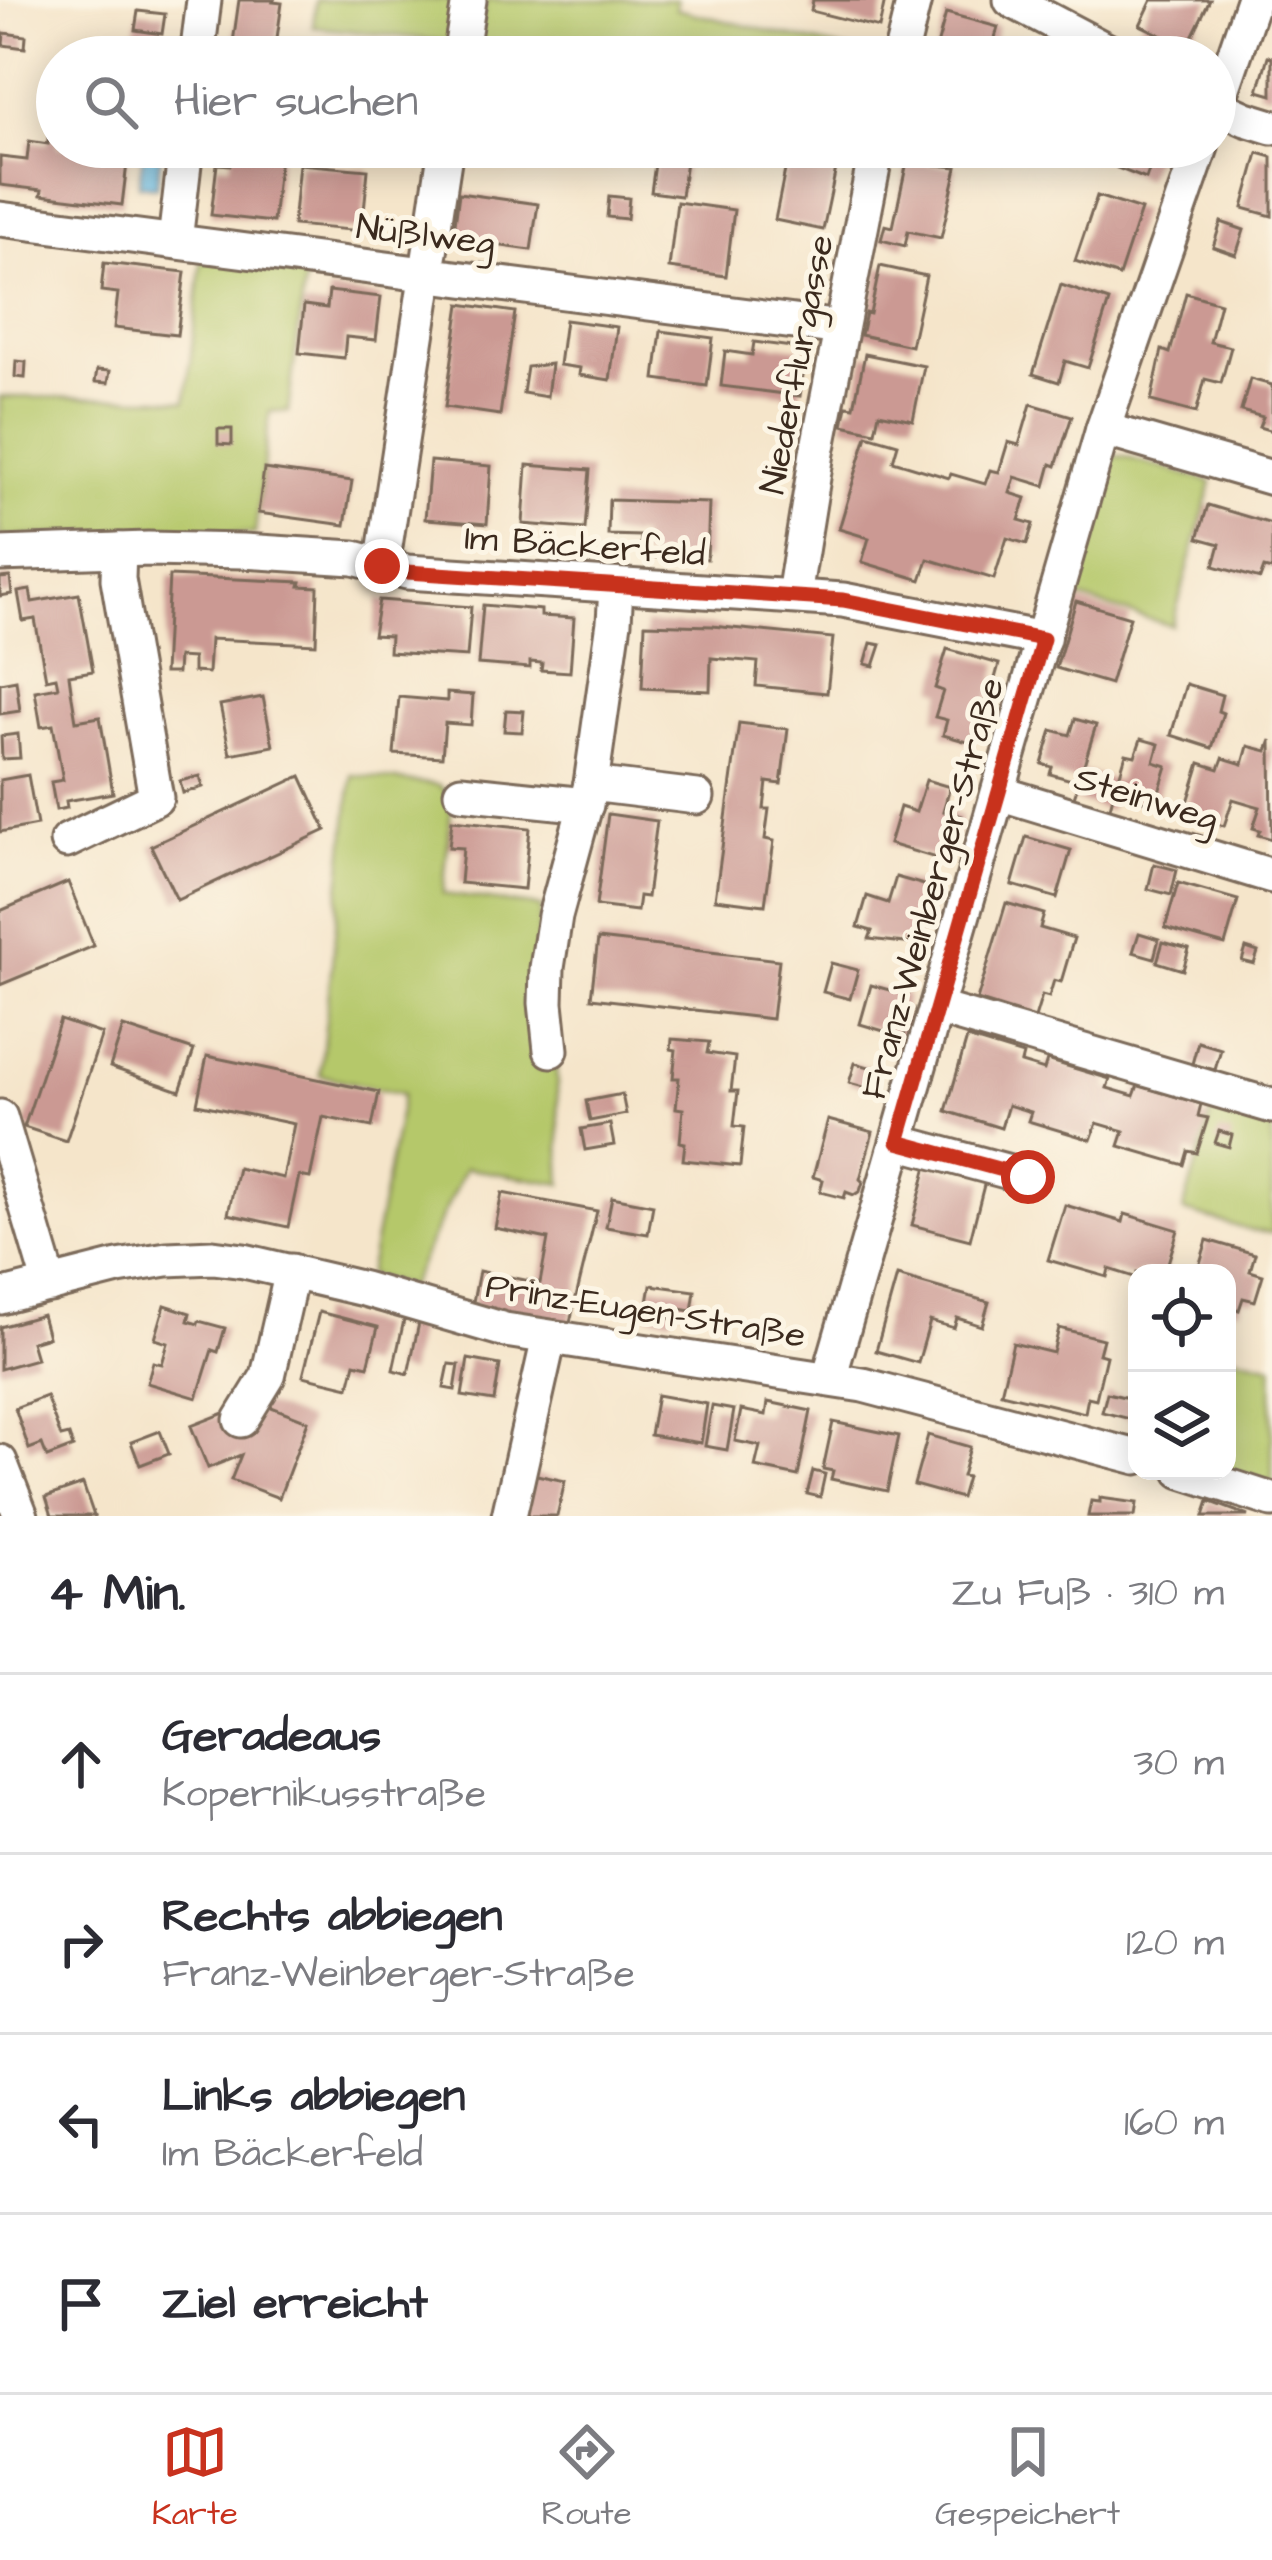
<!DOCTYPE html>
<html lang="de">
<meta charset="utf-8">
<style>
:root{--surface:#fff;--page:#f2f2f3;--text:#2b2b33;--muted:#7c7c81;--line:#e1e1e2;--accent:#c8321e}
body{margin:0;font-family:"Architects Daughter",sans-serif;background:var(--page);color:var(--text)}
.controls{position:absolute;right:36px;bottom:36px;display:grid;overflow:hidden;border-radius:24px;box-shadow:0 6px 30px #0003}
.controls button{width:108px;height:108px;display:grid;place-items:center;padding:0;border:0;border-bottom:3px solid var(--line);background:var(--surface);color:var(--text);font:60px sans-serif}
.stop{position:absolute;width:36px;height:36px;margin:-27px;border:9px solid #c8321e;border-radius:50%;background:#fff}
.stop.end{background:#c8321e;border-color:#fff;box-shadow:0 3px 12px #0008}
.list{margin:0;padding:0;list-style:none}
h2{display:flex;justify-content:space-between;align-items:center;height:156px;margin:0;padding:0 48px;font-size:51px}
h2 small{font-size:39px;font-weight:400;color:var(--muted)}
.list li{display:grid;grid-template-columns:78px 1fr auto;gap:36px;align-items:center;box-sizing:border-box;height:180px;padding:0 48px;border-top:3px solid var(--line)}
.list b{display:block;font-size:45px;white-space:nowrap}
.list p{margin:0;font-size:39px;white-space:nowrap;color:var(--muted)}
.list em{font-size:39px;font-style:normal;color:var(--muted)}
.icon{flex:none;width:66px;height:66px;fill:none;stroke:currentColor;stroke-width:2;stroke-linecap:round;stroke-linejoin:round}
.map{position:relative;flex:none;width:1272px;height:1516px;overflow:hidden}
.search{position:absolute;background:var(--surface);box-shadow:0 6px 30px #0003;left:36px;right:36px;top:36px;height:132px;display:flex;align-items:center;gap:30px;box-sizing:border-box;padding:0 42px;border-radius:66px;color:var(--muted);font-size:45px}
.sheet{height:876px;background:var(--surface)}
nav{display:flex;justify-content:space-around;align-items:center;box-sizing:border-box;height:168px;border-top:3px solid var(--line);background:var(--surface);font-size:33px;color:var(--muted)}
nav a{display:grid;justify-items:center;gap:6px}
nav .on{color:var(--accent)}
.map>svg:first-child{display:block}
.green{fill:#b5c86b;stroke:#787944;stroke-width:3}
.water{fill:#6cbfe8;stroke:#547483;stroke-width:3}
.building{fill:#cb9993}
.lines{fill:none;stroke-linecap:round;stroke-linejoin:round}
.minor-casing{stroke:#7c6b5a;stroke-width:39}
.minor{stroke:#fff;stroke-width:33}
.route{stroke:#c8321e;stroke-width:15}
.labels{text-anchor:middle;stroke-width:10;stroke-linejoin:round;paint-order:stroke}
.street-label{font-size:36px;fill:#3b2a1e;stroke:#fcf5e5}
</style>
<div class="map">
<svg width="1272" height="1516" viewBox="0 0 1272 1516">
<rect width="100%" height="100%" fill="#fcf5e5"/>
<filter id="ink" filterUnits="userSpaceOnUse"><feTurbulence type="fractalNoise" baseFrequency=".00833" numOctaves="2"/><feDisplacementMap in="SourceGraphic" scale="24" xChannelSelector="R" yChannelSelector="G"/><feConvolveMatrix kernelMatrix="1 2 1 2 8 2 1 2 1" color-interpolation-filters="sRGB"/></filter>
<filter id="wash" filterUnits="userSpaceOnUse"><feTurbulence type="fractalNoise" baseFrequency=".004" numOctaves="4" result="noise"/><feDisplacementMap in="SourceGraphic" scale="48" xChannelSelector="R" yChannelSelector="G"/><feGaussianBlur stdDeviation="2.7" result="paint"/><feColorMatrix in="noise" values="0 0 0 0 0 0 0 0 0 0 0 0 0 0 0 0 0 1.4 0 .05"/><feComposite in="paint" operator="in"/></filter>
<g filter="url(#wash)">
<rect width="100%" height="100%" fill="#f5e5ca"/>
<g class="green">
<path d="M316 0H459L452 42 313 27Z"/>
<path d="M486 0H677L676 9 876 57H475Z"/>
<path d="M202 257 306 269 288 412 270 411 255 534 145 532 0 537V397L161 398 186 401Z"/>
<path d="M1121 456 1212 482 1172 626 1068 595 1109 465 1114 457Z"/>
<path d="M352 775 439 785 452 799 443 894 541 907C536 961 527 1016 539 1070L556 1066 562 1184 465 1168 409 1287 368 1275 403 1094 320 1075Z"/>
<path d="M1216 1098 1272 1115V1233L1253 1231 1183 1211Z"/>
<path d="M1227 1354 1272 1365V1484L1227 1470Z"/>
</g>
<path class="water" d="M144 147H162L156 187 139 185Z"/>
<g id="blocks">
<g class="building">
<path d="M239 0H274L273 2 282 3 276 45 267 44 265 57H231Z"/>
<path d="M813 0H885L879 28 811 11Z"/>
<path d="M1152 0H1210L1187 47 1140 25Z"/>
<path d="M138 11 165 14 162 34 135 30Z"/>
<path d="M946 13 998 27 990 57H934Z"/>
<path d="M4 33 26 36 25 48 3 45Z"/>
<path d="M328 39 423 50 422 57H326Z"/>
<path d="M1268 56 1272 57V95L1258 91Z"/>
<path d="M48 137 57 138V147H129L122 205 41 195 42 190 0 185V157L27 160 29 141 48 144Z"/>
<path d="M233 147H281L273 222 211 215 217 164 230 165Z"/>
<path d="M1108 147H1167L1162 159 1154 156 1146 179 1117 168 1119 163 1104 158Z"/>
<path d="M657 150 687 154 681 196 651 192Z"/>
<path d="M789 150 839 154 823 230 775 220Z"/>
<path d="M1258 153 1272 157V216L1243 208Z"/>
<path d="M907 162 957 167 941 238 908 231 905 246 881 240 885 225 893 227Z"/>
<path d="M299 164 368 170 362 231 293 225Z"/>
<path d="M459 193 538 204 531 250 453 239Z"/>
<path d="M609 196 629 198 627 219 607 217Z"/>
<path d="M1097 196 1141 210 1119 276 1075 261Z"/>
<path d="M677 202 734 210 726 276 669 268Z"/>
<path d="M1221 222 1244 230 1236 255 1213 247Z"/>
<path d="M104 263 185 272 177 335 114 328 118 293 101 291Z"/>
<path d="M880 266 926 276 911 346 861 335 866 313 870 314Z"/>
<path d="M1061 285 1109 301 1088 368 1065 361 1059 382 1033 374Z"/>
<path d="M329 291 381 297 376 340 346 337 344 358 299 353 304 305 327 308Z"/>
<path d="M1186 293 1220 303 1210 342 1231 347 1221 383 1205 379 1196 413 1151 401 1162 350 1170 353Z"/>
<path d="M460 304 515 312 500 415 445 407Z"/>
<path d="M565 320 617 327 610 380 579 375 580 368 559 365Z"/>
<path d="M661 331 713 338 707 386 655 379Z"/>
<path d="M754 342 807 349 800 396 721 386 725 351 752 355Z"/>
<path d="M865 354 924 366 913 420 879 413 875 432 843 425 847 406 854 407Z"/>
<path d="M16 361 26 362 25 378 15 377Z"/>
<path d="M551 364 547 397 523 393 527 367Z"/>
<path d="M97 370 110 371 108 383 95 382Z"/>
<path d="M1250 379 1272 385V431L1259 427 1263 417 1241 411Z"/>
<path d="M1031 404 1072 416 1056 466 1051 464 1045 486 1015 477 1010 493 1026 498 1019 520 1033 524 1027 544 1007 538 994 579 928 559 921 580 862 562 869 538 839 529 867 435 898 444 893 461 949 478 951 474 985 484 990 470 999 472 1008 442 1019 445Z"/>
<path d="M218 429H232V445L218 444Z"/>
<path d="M430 461 491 466 487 524 425 519Z"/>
<path d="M527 465 590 470 585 529 523 524Z"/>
<path d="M264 469 352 481 345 525 258 513Z"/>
<path d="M609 500 709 503 707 559 640 557 641 536 608 535Z"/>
<path d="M1208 505 1272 524V570L1264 568 1260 579 1214 566 1220 544 1198 538Z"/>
<path d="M169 576 301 582 300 586 318 587 316 644 210 639 208 673 193 672V658L178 657 177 673H164Z"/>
<path d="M10 577 12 594 0 596V578Z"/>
<path d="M30 590 32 602 79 594 93 671 69 675 72 697 76 721 100 717 113 793 66 801 67 808 56 810 51 782 63 780 53 725 41 727 35 691 58 687 56 677 46 679 35 619 23 621 18 592Z"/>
<path d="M379 600 471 607 467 657 389 652 390 636 373 635Z"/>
<path d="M1076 601 1130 617 1110 684 1056 668Z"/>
<path d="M483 605 541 610V616L574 618 570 672 541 670 542 663 530 662V668L478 664Z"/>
<path d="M645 624 712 626 833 638 827 693 756 686 758 662 711 658 710 691 642 688Z"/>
<path d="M871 643 881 645 874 666 865 664Z"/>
<path d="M947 649 999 664 988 704 983 702 971 743 943 735 947 720 935 717 943 691 935 688Z"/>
<path d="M16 680 20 711 0 714V683Z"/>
<path d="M1186 684 1222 695 1218 711 1223 713 1212 748 1171 735Z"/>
<path d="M447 693 473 695 471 725 445 723 442 757 394 754 399 697 447 701Z"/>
<path d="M263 697 273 746 230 754 220 705Z"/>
<path d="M506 710 524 711 522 732 504 731Z"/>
<path d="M1075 719 1096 725 1082 771 1118 781 1126 754 1135 756 1141 739 1159 744 1154 762 1167 766 1155 805 1114 792 1109 811 1073 800 1079 782 1050 774 1052 767 1042 764 1052 730 1070 735Z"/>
<path d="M739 723 788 729 781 784 767 782 764 809H769L765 839 774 841 765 905 715 899Z"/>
<path d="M18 734 20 758 2 759 1 736Z"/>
<path d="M1271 740 1272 839 1258 835 1260 830 1253 828 1260 807 1233 799 1224 826 1184 815 1200 763 1219 769 1223 758 1243 764 1248 746 1267 751Z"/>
<path d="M28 775 37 825 0 832V780Z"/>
<path d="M200 776 203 787 183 793 180 781Z"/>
<path d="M301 776 326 830 177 900 151 846Z"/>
<path d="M926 780 950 787 943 811 962 816 949 862 889 844 900 807 916 812Z"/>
<path d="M608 814 657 821 647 897 639 896 637 911 596 906Z"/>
<path d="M452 820 530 828 524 889 460 883 463 848 449 847Z"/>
<path d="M1026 837 1071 850 1057 898 1012 885Z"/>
<path d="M1154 864 1177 870 1171 895 1148 889Z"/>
<path d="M896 877 931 887 928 895 933 897 921 936 916 935 914 944 869 939 872 931 858 927 867 896 888 903Z"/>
<path d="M68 882 94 946 0 985V911Z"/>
<path d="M1178 883 1238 900 1225 945 1165 928Z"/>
<path d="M1006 903 1044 914 1040 928 1074 938 1061 982 1054 980 1049 997 1042 995 1035 1018 977 1000Z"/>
<path d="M1139 933 1159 939 1154 958 1133 952Z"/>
<path d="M598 939 779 960 772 1019 591 998Z"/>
<path d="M1163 942 1189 949 1183 970 1157 962Z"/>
<path d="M1246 948 1258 952 1254 964 1242 961Z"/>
<path d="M831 963 858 970 850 999 823 992Z"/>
<path d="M871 985 908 995 902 1016 909 1018 904 1037 860 1024Z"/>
<path d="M60 1020 102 1034 66 1141 24 1127Z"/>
<path d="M123 1027 194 1050 180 1091 110 1067Z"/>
<path d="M967 1038 1023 1055 1021 1063 1044 1070 1047 1060 1110 1079 1107 1088 1134 1096 1138 1085 1201 1104 1198 1116 1208 1118 1197 1153 1188 1151 1184 1165 1119 1146 1124 1131 1097 1123 1091 1140 1028 1121 1031 1112 1008 1105 1001 1128 946 1111Z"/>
<path d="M672 1039 709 1042 707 1053 735 1057 731 1091H738L734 1126 744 1127 740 1166 683 1160 685 1143 680 1142 683 1109 676 1108 679 1078H673L676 1050 671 1049Z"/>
<path d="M1198 1042 1221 1049 1215 1070 1192 1064Z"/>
<path d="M207 1056 379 1092 372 1127 323 1117 310 1178 299 1176 288 1227 228 1214 238 1168 283 1178 294 1124 197 1104Z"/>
<path d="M855 1063 876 1069 871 1089 849 1083Z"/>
<path d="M622 1094 626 1114 590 1121 586 1101Z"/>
<path d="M828 1120 873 1132 860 1179 863 1182 860 1191 854 1195 846 1192 844 1198 820 1192 823 1180 813 1177Z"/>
<path d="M610 1124 614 1145 585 1150 581 1129Z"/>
<path d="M1219 1131 1232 1135 1229 1147 1215 1143Z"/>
<path d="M927 1166 985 1181 970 1240 912 1225Z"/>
<path d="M502 1193 597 1211 569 1326 472 1307 479 1271 540 1283 548 1239 495 1228Z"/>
<path d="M612 1197 653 1205 648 1234 606 1227Z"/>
<path d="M1065 1205 1123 1222 1125 1214 1178 1230 1165 1273H1137V1278L1109 1269 1107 1277 1048 1260Z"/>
<path d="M1207 1240 1255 1254 1250 1271 1263 1275 1255 1301 1243 1298 1239 1310 1227 1306V1273H1197Z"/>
<path d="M897 1276 989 1302 982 1326 957 1318 954 1328 930 1321 918 1363 876 1351Z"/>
<path d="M651 1285 695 1291 692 1311 674 1308 672 1319 646 1315Z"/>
<path d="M165 1305 190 1313 188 1321 198 1324 199 1321 225 1328 218 1352 212 1350 197 1398 147 1383 153 1362 162 1364 168 1343 155 1339Z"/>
<path d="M319 1312 378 1327 368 1366 355 1363 349 1387 303 1376Z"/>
<path d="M42 1315 48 1337 31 1342 36 1359 0 1369V1327Z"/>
<path d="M404 1320 419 1323 408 1374 393 1370Z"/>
<path d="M1059 1328 1103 1339 1099 1354 1106 1356 1096 1399 1088 1397 1085 1413 1001 1393 1013 1343 1053 1353Z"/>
<path d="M468 1359 500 1365 494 1401 462 1396Z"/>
<path d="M449 1364 459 1365 455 1390 444 1388Z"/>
<path d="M1107 1393 1137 1400 1134 1420 1102 1412Z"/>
<path d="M657 1395 707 1404 701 1443 650 1435Z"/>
<path d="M46 1396 61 1437 69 1435 73 1447 47 1457 42 1444 29 1449 15 1408Z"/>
<path d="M768 1402 811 1411 798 1476 755 1467 760 1446 735 1441 741 1410 766 1415Z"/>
<path d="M261 1403 308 1421 279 1498 231 1480 241 1455 208 1468 191 1426 224 1413 253 1424Z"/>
<path d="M712 1406 734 1410 727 1450 705 1446Z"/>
<path d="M833 1422 899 1436 887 1491 831 1479 833 1471 823 1469Z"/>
<path d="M160 1431 169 1454 140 1465 131 1442Z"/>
<path d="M928 1435 970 1447 962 1476 967 1477 961 1498 914 1485Z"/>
<path d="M813 1471 825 1474 820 1497 807 1494Z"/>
<path d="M532 1474 565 1481 557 1516H523Z"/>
<path d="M83 1484 94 1516H52L46 1497Z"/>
<path d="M1100 1498 1137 1503 1135 1516H1088L1091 1501 1100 1502Z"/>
<path d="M1209 1501 1249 1516H1204Z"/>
</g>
</g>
</g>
<g filter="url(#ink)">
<use href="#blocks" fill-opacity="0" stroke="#7c6b5a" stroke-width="3"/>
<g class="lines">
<defs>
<g id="minor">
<path d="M1011 0 1119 57"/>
<path d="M197 57 204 0"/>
<path d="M460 57 469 0"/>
<path d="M900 57 914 0"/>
<path d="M1215 105 1246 119 1272 127"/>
<path d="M1215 111 1253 0"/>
<path d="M0 219 841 328"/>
<path d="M175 241 186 147"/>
<path d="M1103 429 1272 478"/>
<path d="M0 554 148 549 243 551 354 558 407 572 843 600 1043 639"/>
<path d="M382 566 446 147"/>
<path d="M794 595 817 453 877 147"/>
<path d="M591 784 697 797"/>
<path d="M461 792 586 805"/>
<path d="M999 793 1272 876"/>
<path d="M67 841 156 798 118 579 119 550"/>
<path d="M936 1008 1272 1106"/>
<path d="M551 1050 546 1003 547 968 555 916 591 784 614 622 616 587"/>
<path d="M0 1117 50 1285"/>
<path d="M898 1142 1028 1177"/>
<path d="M0 1297 118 1267 167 1259 213 1257 244 1261 364 1289 505 1330 863 1385 1137 1457"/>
<path d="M829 1378 1103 429 1201 147"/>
<path d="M241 1420 268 1376 292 1271"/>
<path d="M0 1462 21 1516"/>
<path d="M1182 1471 1272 1500"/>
<path d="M509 1516 549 1338"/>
</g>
</defs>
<use href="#minor" class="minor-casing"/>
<use href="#minor" class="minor"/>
</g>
</g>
<g class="lines" filter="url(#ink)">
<path class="route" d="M382 566 407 572 843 600 1043 639 898 1142 1028 1177"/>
</g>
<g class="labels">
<g class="street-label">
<text transform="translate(426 233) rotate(7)" y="13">Nüßlweg</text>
<text transform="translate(795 364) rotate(-79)" y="13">Niederflurgasse</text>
<text transform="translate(585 544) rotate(4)" y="13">Im Bäckerfeld</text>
<text transform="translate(1147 797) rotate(17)" y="13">Steinweg</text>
<text transform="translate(931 888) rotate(-74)" y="13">Franz-Weinberger-Straße</text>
<text transform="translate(646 1309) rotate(9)" y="13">Prinz-Eugen-Straße</text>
</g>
</g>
</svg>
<div class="controls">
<button><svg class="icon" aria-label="locate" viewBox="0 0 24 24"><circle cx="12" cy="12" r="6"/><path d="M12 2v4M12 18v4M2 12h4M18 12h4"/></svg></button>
<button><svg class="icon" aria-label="layers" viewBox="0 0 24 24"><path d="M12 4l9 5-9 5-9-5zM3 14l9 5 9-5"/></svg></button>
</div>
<div class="stop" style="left:1028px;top:1177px"></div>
<div class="stop end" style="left:382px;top:566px"></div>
<div class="search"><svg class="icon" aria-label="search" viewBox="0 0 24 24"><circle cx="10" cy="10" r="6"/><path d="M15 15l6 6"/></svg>Hier suchen</div>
</div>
<section class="sheet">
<h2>4 Min.<small>Zu Fuß · 310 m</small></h2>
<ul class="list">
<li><svg class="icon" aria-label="ahead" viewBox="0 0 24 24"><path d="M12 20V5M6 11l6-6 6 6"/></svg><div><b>Geradeaus</b><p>Kopernikusstraße</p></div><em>30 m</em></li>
<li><svg class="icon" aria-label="right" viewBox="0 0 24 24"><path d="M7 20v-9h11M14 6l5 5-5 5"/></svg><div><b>Rechts abbiegen</b><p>Franz-Weinberger-Straße</p></div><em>120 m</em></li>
<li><svg class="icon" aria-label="left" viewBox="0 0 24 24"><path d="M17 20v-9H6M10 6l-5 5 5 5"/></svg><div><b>Links abbiegen</b><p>Im Bäckerfeld</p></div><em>160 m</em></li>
<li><svg class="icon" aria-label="arrive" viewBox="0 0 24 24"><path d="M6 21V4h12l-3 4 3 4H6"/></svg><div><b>Ziel erreicht</b></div></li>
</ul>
</section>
<nav>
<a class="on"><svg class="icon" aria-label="map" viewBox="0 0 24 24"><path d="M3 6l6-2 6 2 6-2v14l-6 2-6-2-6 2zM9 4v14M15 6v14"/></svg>Karte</a>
<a><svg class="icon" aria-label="directions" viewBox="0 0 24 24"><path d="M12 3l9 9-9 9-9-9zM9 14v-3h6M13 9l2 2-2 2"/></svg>Route</a>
<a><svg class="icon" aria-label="saved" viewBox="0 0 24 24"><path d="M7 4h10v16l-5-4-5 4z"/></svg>Gespeichert</a>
</nav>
